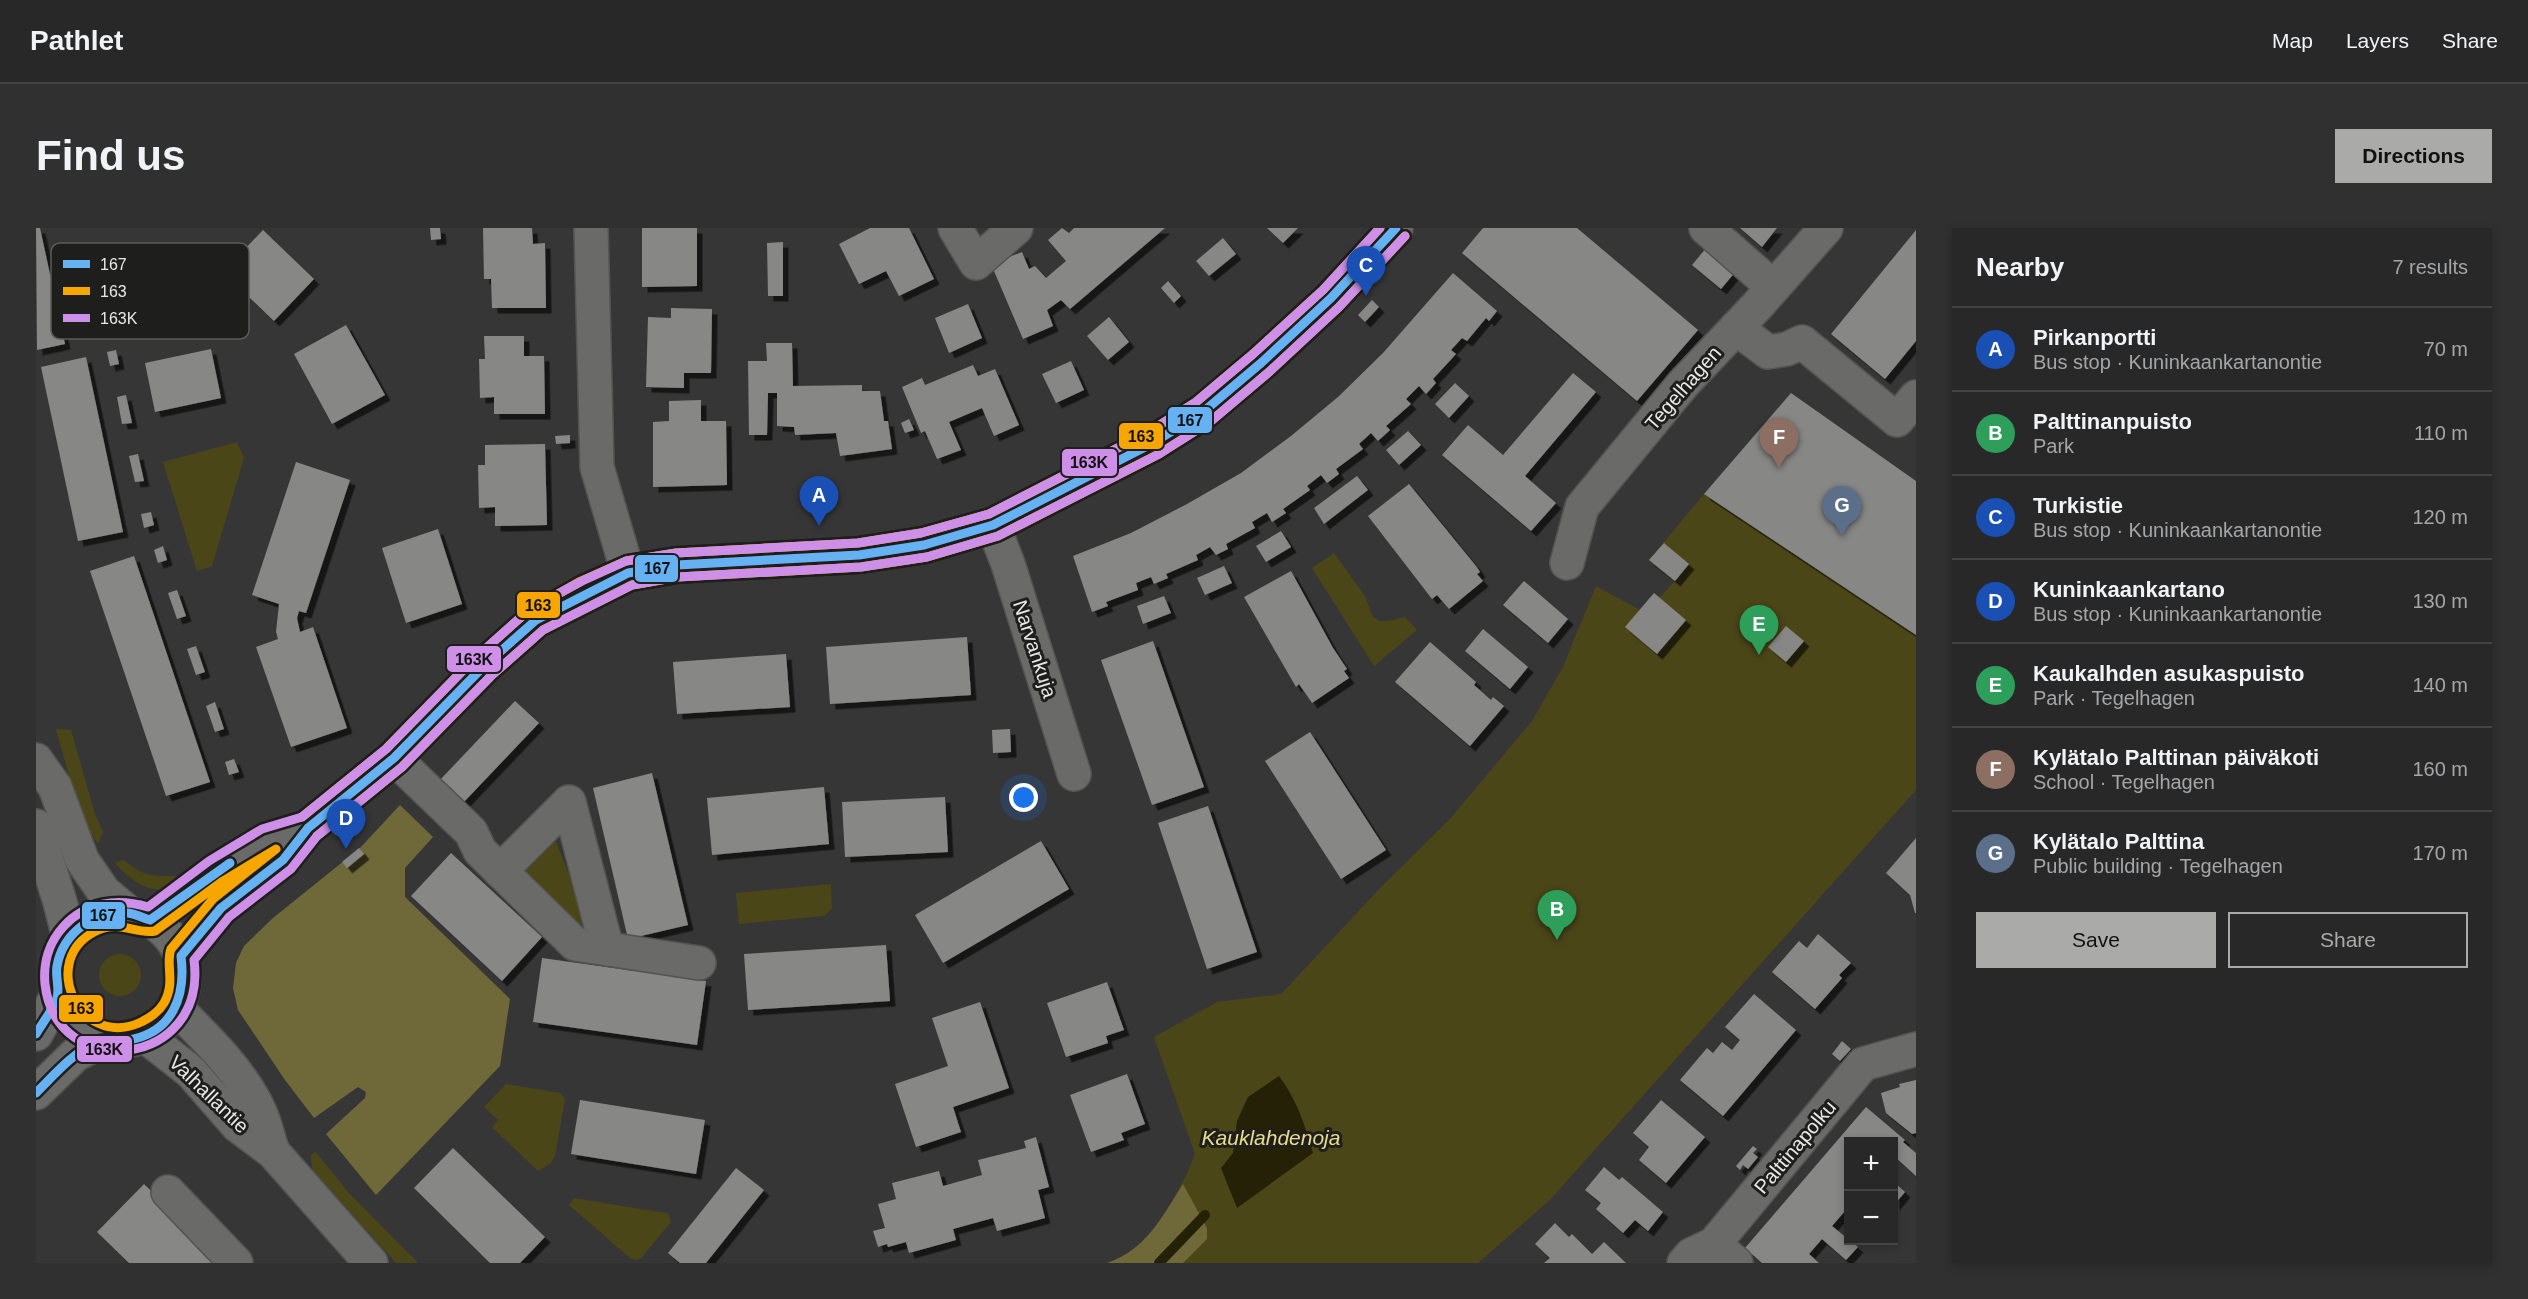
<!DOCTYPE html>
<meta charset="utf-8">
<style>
:root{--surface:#282828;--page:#303030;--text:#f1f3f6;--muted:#a5a6a8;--line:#444445;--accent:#aaaaa9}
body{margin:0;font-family:Helvetica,sans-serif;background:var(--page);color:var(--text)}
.controls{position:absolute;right:18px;bottom:18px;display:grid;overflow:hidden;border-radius:0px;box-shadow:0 3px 9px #0003}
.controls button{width:54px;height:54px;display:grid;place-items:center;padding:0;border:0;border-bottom:2px solid var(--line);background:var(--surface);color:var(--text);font:30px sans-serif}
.you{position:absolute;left:988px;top:570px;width:21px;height:21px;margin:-15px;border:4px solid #fff;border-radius:50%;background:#1a73e8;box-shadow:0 0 0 9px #1a73e833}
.badge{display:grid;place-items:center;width:39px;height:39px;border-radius:50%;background:var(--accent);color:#fff;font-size:20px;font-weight:700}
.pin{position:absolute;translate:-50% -50px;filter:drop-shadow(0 2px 3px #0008)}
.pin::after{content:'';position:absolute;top:32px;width:21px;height:18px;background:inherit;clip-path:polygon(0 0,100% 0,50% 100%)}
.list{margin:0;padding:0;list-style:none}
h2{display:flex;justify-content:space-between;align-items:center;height:78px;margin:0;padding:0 24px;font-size:26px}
h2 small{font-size:20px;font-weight:400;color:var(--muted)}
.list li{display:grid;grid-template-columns:39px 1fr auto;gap:18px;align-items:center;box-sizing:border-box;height:84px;padding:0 24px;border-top:2px solid var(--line)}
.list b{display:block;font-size:22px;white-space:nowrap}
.list p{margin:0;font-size:20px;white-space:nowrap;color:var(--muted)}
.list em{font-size:20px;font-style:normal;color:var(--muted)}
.actions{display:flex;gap:12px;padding:18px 24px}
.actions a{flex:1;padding:14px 0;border:2px solid var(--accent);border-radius:0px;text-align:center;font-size:21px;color:var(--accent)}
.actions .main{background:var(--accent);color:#111}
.map{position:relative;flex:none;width:1880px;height:1035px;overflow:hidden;border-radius:0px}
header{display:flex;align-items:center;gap:36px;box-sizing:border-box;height:84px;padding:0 30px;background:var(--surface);border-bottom:2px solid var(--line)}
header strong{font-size:28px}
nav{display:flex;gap:33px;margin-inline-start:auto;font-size:21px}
.intro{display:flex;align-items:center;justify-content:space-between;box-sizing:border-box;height:144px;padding:0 36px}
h1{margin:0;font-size:42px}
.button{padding:15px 27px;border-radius:0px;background:var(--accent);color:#111;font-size:21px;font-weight:700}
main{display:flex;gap:36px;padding:0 36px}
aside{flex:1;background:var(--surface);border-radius:0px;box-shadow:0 3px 9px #0003}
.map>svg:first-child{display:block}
.green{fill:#4b4618}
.forest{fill:#6f6939}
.water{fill:#242107}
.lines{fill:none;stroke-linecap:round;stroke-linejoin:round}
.stream{stroke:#242107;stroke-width:10}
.building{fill:#878786;filter:url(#shadow)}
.minor-casing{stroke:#535352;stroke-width:36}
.minor{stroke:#6a6a69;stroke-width:33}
.bus-1-casing{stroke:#1e1e1d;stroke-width:14}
.bus-2-casing{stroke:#1e1e1d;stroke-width:14}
.bus-3-casing{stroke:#1e1e1d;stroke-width:14}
.bus-1{stroke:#66b1f2;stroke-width:9}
.bus-2{stroke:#f7a600;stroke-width:9}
.bus-3{stroke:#ce8fe9;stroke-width:9}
.labels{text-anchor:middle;stroke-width:6;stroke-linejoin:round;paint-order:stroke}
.street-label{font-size:20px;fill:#e8e8e7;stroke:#1e1e1d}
.water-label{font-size:21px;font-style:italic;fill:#e7dc88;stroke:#1e1e1d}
.key{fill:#1e1e1d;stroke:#5b5b5a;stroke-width:1.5}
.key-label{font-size:16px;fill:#e8e8e7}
.line-badge{stroke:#1e1e1d;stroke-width:2}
.pale-badge-label{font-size:16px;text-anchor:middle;font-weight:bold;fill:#111}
</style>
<header>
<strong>Pathlet</strong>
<nav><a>Map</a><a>Layers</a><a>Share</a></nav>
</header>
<div class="intro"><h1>Find us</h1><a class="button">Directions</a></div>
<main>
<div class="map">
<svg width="1880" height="1035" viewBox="0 0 1880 1035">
<defs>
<filter id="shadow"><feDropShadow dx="5.5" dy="5.5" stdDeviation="0" flood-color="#0009"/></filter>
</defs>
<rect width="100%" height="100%" fill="#363636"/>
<g class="green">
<path d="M201 214 208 230 176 338 161 343 127 234Z"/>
<path d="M1668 266 1880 407V562L1513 973 1442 1035H1071C1076 1033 1083 1031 1088 1029 1119 1013 1147 957 1159 926L1118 809 1181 774 1245 766 1346 658 1414 591 1496 493 1527 439 1560 358 1604 382 1618 365 1624 369 1638 354 1613 332Z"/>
<path d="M1298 325 1329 368 1337 389 1344 393H1352L1369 389 1381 402 1338 438 1276 340Z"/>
<path d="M20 501 35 502 59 586 67 604 62 616 45 591Z"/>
<path d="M515 613 520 614 550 689 538 705 481 649Z"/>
<path d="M88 632C109 650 119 648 145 648 142 651 138 656 134 658 115 670 90 648 79 635Z"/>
<path d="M795 656 796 680 789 688 703 696 700 665Z"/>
<circle cx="84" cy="747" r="21"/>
<path d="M470 856 524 865 529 871 519 928 514 936 502 943 456 899 462 892 448 879Z"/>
<path d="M279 923 312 964 382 1035H360L276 941 275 928Z"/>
<path d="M538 970 630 985 633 986 635 994 606 1029 601 1032 594 1030 533 977Z"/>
</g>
<g class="forest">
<path d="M364 577 397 609 369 640V669L474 771 464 838 340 967 290 906 329 870 330 864 322 859 278 890 249 852 202 782 197 760 200 735 208 718 237 690 324 620Z"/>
<path d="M1147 956 1171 1000V1011L1147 1035H1071C1111 1021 1125 990 1147 956Z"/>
</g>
<path class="water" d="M1243 848C1261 872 1269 897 1277 925L1201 980 1185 940 1197 925 1201 893 1212 869Z"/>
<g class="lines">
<path class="stream" d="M1123 1035 1169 987"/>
</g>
<g class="building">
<path d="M0 0H4L29 116 1 122Z"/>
<path d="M394 0H404L405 11 395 12Z"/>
<path d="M447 0H496L497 16 509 15 510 80H456L455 51H448Z"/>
<path d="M606 0H661V58L606 59Z"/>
<path d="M834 0H873L898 51 863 68 850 43 823 56 803 16Z"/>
<path d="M1026 0 1033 5 1038 0H1129L1034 81 1025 72 1011 82 1017 98 987 111 955 36 986 24 993 41 999 38 1010 50 1030 33 1012 12Z"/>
<path d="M1231 0H1262L1247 15Z"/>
<path d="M1447 0H1541L1662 102 1601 173 1426 25Z"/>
<path d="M1704 0H1741L1726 19Z"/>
<path d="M227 2 278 51 238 93 187 44Z"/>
<path d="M1880 2V113L1849 151 1795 106Z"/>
<path d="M1187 10 1200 26 1173 48 1160 33Z"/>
<path d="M747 14V68H732L731 15Z"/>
<path d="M1671 19 1700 43 1685 61 1656 37Z"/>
<path d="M1417 45 1461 83 1453 93 1450 90 1431 113 1426 110 1415 122 1420 126 1397 151 1400 155 1390 166 1383 158 1370 171 1375 176 1350 198 1354 202 1342 213 1335 205 1323 216 1327 221 1300 241 1303 246 1291 255 1285 247 1271 258 1274 262 1247 281 1250 285 1236 294 1231 285 1216 294 1219 300 1190 316 1192 321 1180 327 1174 319 1160 327 1162 332 1130 346 1132 350 1118 356 1115 349 1100 355 1102 362 1070 374 1072 378 1056 384 1037 328 1095 305 1151 276 1205 245 1255 208 1302 169 1347 125Z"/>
<path d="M1132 53 1145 68 1138 75 1125 60Z"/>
<path d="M1336 72 1343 79 1329 94 1322 87Z"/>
<path d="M932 76 946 110 913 125 899 90Z"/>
<path d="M635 80 676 81 675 145H648V160L610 159 612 89 635 90Z"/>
<path d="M1073 89 1093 114 1072 132 1051 108Z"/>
<path d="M310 97 349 167 296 196 258 126Z"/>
<path d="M448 108H488V128H508L509 186H458V169L444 170 443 131H449Z"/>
<path d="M730 115H756L757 158 826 157V163H844L848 193H852L856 221 804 228 800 205 759 207 758 199 741 198V165H732L731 207H713L712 133H731Z"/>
<path d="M175 121 185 170 119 184 109 135Z"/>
<path d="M80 122 83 136 74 138 71 124Z"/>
<path d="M50 129 87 304 42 313 5 139Z"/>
<path d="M1035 133 1048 162 1020 175 1006 146Z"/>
<path d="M937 137 942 148 959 141 983 197 958 208 946 180 913 194 925 222 901 231 889 203 885 205 866 159 886 150 889 157Z"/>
<path d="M1537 145 1560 164 1489 248 1520 275 1495 303 1406 227 1432 197 1467 227Z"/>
<path d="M1419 155 1433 168 1413 190 1399 176Z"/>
<path d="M1755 165 1880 253V407L1668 266Z"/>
<path d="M90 167 96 195 86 196 81 169Z"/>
<path d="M665 172V193H690L691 257 617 259V194L633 193V173Z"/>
<path d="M873 191 878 202 869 205 865 195Z"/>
<path d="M1372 203 1385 217 1363 237 1350 222Z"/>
<path d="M534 207V215L520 216 519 208Z"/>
<path d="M509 216 511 297 459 298V279L443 280 442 237H449V217Z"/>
<path d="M102 226 108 253 99 254 93 228Z"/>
<path d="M260 234 314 252 270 385 263 383 261 390 264 404 277 399 311 500 255 519 220 419 242 411 240 404 243 376 216 367Z"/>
<path d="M1321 248 1332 262 1288 296 1278 280Z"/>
<path d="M1373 256 1440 338 1444 344 1441 346 1447 353 1413 381 1401 367 1396 371 1332 288Z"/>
<path d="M115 284 118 297 108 300 105 286Z"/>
<path d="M402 301 426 376 370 395 346 320Z"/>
<path d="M1245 303 1255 319 1230 334 1220 318Z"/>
<path d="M1628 315 1653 336 1639 353 1613 332Z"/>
<path d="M127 318 131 332 122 335 118 322Z"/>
<path d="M98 328 174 554 130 568 54 343Z"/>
<path d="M1188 338 1196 355 1169 367 1161 350Z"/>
<path d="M1255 343 1297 420 1311 441 1308 443 1313 450 1276 475 1263 456 1260 459 1208 369Z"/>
<path d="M1488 353 1532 391 1512 415 1467 377Z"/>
<path d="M141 362 150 388 141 391 132 365Z"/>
<path d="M1618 365 1650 392 1621 426 1589 399Z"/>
<path d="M1128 368 1135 385 1107 396 1101 378Z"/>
<path d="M1750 398 1768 413 1750 434 1732 419Z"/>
<path d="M1447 401 1492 439 1474 461 1429 423Z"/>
<path d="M931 409 935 467 794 476 790 419Z"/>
<path d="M1117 413 1168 559 1116 577 1065 432Z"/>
<path d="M1394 414 1440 454 1438 457 1455 472 1457 469 1468 478 1434 518 1359 454Z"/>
<path d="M160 418 169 444 160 447 151 421Z"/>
<path d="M750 426 754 479 641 486 637 434Z"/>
<path d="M479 473 503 495 426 576 403 553Z"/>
<path d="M179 474 188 501 179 504 170 478Z"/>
<path d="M974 501 975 524 957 525 956 502Z"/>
<path d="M1274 504 1350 622 1305 651 1229 533Z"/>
<path d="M198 531 203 544 193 547 189 534Z"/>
<path d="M616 545 652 697 592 711 557 560Z"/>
<path d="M788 559 793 616 676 627 671 570Z"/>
<path d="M909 569 912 624 809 629 806 574Z"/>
<path d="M1172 578 1221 724 1171 741 1122 595Z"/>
<path d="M1880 610V685H1879L1874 667 1850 645Z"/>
<path d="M1005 613 1033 661 907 735 879 687Z"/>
<path d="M323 620 328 626 311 640 306 634Z"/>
<path d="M415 625 506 709 466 753 375 668Z"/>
<path d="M1782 706 1815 735 1803 747 1806 750 1779 781 1736 744 1763 713 1771 720Z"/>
<path d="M850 717 854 773 712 782 708 726Z"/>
<path d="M506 730 670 753 661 817 497 794Z"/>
<path d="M1071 754 1088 802 1070 808 1072 815 1030 829 1011 775Z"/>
<path d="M1718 766 1760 802 1687 888 1644 852 1671 820 1677 825 1686 814 1696 822 1704 812 1689 799Z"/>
<path d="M944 774 973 860 917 879 925 904 880 919 859 856 912 838 896 790Z"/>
<path d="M1806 813 1815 821 1804 833 1796 826Z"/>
<path d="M1091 846 1109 896 1085 905 1088 912 1055 924 1034 867Z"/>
<path d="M1880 852V905L1876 906 1850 885 1845 865 1864 859 1863 856Z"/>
<path d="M544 872 669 892 660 946 535 926Z"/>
<path d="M1625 872 1669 909 1630 955 1603 932 1613 919 1597 905Z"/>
<path d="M1830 879 1869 912 1867 914 1880 925V948L1858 928V914H1812V986L1809 983 1796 998 1822 1019 1810 1032 1786 1011 1773 1026 1783 1035H1726L1709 1020Z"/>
<path d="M1000 909 1013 959 1002 962 1009 990 961 1003 957 990 917 1001 920 1012 873 1025 870 1014 852 1019 851 1016 842 1019 837 1003 849 1000 842 976 860 971 856 955 903 943 907 958 946 947 942 932 990 920 988 913Z"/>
<path d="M1717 918 1721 921 1717 925 1722 929 1712 941 1707 937 1704 942 1700 938Z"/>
<path d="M417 920 509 1009 484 1035H454L378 960Z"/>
<path d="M1568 939 1583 952 1586 949 1627 984 1612 1003 1599 992 1587 1005 1560 981 1565 975 1549 962Z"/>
<path d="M700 940 728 962 670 1035H644L632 1025Z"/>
<path d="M1858 954 1869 964 1858 977Z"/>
<path d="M108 956 189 1035H93L61 1004Z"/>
<path d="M1519 995 1533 1009 1536 1006 1556 1026 1568 1014 1590 1035H1508L1514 1030 1499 1016Z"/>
</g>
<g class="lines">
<defs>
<g id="minor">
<path d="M555 0 561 239 592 345"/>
<path d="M919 0 940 35 980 0"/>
<path d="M1670 0 1737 59"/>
<path d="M1700 100 1732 124 1751 121 1766 114 1861 192 1880 169"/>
<path d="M957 297 972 336 1038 546"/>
<path d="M1531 335 1546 279 1647 156 1721 78 1790 0"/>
<path d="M358 530 435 604 444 623 539 716 663 735"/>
<path d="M0 532 19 559 46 632 68 664 93 685"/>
<path d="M0 598 24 674 33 710"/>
<path d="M464 643 533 574 571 721"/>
<circle cx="84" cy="749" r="64"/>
<path d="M114 692 180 643 232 611 272 600"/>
<path d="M145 728 185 680 247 632 272 600 358 530 447 439 500 392 551 364 592 345 641 337 823 327 888 317 957 297 1034 259 1117 215 1167 184 1225 135 1295 70 1360 0"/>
<path d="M140 780C170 810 203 841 222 880 229 893 232 910 237 924"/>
<path d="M0 806 22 766"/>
<path d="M109 808 155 844 201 897 237 924 335 1035"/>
<path d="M0 865 39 827 69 811"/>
<path d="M132 964 200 1035"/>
<path d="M1678 1016 1700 1035"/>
<path d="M1648 1035 1655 1027 1678 1016 1827 836 1880 821"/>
</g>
</defs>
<use href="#minor" class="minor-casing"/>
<use href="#minor" class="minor"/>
<defs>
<g id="bus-1">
<path d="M0 806C7 794 16 783 21 770 24 759 19 749 21 738 27 705 59 681 92 685 100 686 107 690 114 692L194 635"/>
<path d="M0 865C18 847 37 825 60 814 71 809 81 814 92 812 137 805 150 768 145 728L185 680 247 632 272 600 358 530 447 439 500 392 592 345 641 337 823 327 888 317 957 297 1117 215 1167 184 1225 135 1295 70 1360 0"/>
</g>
<g id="bus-2">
<path d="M266 589 350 521 438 431 492 383 545 353 590 333 640 325 822 315 885 305 953 286 1111 205 1160 174 1217 126 1287 62 1344 0"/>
<path d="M281 608 366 539 455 448 507 402 596 357 642 349 825 339 891 329 962 308 1123 226 1175 193 1233 144 1303 79 1369 8"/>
<path d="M240 621 177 671 135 721C129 736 140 754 128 775 122 785 112 791 103 795 43 821 2 731 60 703 84 691 100 707 119 703L187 653Z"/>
</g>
<path id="bus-3" d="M1344 0 1287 62 1217 126 1160 174 1111 205 953 286 885 305 822 315 640 325 590 333 546 353 494 381 438 431 350 521 266 589 226 601 173 633 112 679C81 670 50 674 28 698 13 714 7 735 9 756 20 856 172 840 158 732L193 689 255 641 281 608 366 539 455 448 507 402 596 357 642 349 825 339 891 329 962 308 1123 226 1175 193 1233 144 1303 79 1369 8"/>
</defs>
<use href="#bus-1" class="bus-1-casing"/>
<use href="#bus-2" class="bus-2-casing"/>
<use href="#bus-3" class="bus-3-casing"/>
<use href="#bus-1" class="bus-1"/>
<use href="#bus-2" class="bus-2"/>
<use href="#bus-3" class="bus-3"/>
</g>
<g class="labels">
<g class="street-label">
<text transform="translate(1647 160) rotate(-49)" y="7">Tegelhagen</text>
<text transform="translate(999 421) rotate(72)" y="7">Narvankuja</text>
<text transform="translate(173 866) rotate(44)" y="7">Valhallantie</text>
<text transform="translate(1759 919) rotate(-50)" y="7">Palttinapolku</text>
</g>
<g class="water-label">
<text x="1235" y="917">Kauklahdenoja</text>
</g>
</g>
<rect x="15" y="15" width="198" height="96" rx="9" class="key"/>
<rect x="27" y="32" width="27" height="8" fill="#66b1f2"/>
<rect x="27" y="59" width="27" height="8" fill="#f7a600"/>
<rect x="27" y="86" width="27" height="8" fill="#ce8fe9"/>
<g class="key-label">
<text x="64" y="42">167</text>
<text x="64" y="69">163</text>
<text x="64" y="96">163K</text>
</g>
<g class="line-badge">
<rect x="1131" y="178" width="46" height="28" rx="6" fill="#66b1f2"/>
<rect x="1082" y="194" width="46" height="28" rx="6" fill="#f7a600"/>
<rect x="1025" y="220" width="57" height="29" rx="6" fill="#ce8fe9"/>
<rect x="598" y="326" width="45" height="29" rx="6" fill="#66b1f2"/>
<rect x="480" y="363" width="45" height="28" rx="6" fill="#f7a600"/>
<rect x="410" y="417" width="56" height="28" rx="6" fill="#ce8fe9"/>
<rect x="45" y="673" width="45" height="29" rx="6" fill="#66b1f2"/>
<rect x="22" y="766" width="46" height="29" rx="6" fill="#f7a600"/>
<rect x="40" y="807" width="57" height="28" rx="6" fill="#ce8fe9"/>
</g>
<g class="pale-badge-label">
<text x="1154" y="198">167</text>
<text x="1105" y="214">163</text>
<text x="1053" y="240">163K</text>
<text x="621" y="346">167</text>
<text x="502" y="383">163</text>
<text x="438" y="437">163K</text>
<text x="67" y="693">167</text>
<text x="45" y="786">163</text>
<text x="68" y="827">163K</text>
</g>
</svg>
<div class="controls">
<button>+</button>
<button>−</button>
</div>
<div class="you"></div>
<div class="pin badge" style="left:783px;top:298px;background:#1a4fb4">A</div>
<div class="pin badge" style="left:1521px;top:712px;background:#2e9e5b">B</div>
<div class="pin badge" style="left:1330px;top:68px;background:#1a4fb4">C</div>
<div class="pin badge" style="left:310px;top:621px;background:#1a4fb4">D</div>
<div class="pin badge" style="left:1723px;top:427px;background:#2e9e5b">E</div>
<div class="pin badge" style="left:1743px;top:240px;background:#8d6e63">F</div>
<div class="pin badge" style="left:1806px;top:308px;background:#5c6f8a">G</div>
</div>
<aside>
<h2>Nearby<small>7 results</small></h2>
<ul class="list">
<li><span class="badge" style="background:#1a4fb4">A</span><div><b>Pirkanportti</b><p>Bus stop · Kuninkaankartanontie</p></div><em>70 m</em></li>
<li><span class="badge" style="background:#2e9e5b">B</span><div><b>Palttinanpuisto</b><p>Park</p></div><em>110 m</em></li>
<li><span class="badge" style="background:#1a4fb4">C</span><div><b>Turkistie</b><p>Bus stop · Kuninkaankartanontie</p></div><em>120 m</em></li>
<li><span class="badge" style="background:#1a4fb4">D</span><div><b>Kuninkaankartano</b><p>Bus stop · Kuninkaankartanontie</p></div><em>130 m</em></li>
<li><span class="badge" style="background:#2e9e5b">E</span><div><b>Kaukalhden asukaspuisto</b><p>Park · Tegelhagen</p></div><em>140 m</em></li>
<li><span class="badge" style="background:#8d6e63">F</span><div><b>Kylätalo Palttinan päiväkoti</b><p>School · Tegelhagen</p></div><em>160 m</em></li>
<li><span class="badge" style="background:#5c6f8a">G</span><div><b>Kylätalo Palttina</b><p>Public building · Tegelhagen</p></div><em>170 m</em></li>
</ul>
<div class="actions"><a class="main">Save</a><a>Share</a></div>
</aside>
</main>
